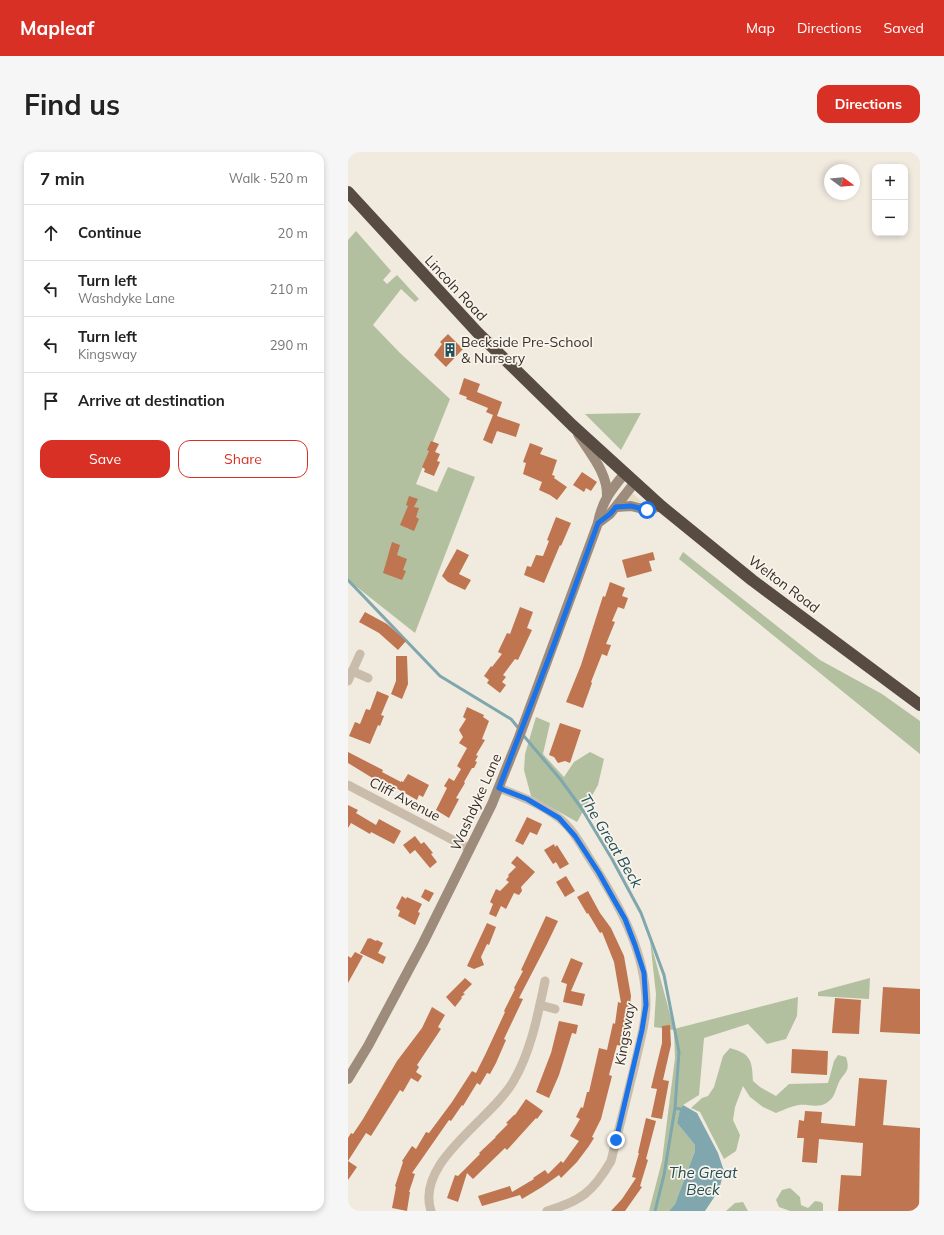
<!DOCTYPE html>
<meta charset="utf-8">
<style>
:root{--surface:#fff;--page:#f6f6f6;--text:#222;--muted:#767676;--line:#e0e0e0;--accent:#d93025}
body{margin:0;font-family:Mulish,sans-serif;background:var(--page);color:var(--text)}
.controls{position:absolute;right:12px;top:12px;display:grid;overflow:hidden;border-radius:8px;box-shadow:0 2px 6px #0003}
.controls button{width:36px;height:36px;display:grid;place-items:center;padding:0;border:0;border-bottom:1px solid var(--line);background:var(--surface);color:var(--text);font:20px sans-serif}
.compass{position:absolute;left:476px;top:12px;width:36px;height:36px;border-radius:50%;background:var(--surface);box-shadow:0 2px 6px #0003;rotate:106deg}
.stop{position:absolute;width:12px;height:12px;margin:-9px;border:3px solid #1a73e8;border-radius:50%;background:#fff}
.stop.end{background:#1a73e8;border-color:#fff;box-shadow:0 1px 4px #0008}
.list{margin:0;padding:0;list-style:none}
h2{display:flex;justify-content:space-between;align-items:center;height:52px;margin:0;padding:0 16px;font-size:17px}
h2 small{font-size:13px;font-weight:400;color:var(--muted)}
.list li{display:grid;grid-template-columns:26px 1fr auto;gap:12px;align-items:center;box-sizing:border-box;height:56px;padding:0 16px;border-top:1px solid var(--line)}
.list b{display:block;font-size:15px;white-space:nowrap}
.list p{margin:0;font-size:13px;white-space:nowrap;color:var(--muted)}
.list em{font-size:13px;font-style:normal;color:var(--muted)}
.actions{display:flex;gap:8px;padding:12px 16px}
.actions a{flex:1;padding:9px 0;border:1px solid var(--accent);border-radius:12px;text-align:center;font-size:14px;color:var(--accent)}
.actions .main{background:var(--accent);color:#fff}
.icon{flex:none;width:22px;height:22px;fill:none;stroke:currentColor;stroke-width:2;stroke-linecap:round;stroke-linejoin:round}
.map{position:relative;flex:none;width:572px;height:1059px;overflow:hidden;border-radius:12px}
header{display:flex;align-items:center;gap:24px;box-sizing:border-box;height:56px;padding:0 20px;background:var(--accent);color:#fff}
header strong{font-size:19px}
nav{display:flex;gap:22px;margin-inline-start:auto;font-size:14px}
.intro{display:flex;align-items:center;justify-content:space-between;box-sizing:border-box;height:96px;padding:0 24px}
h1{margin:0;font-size:28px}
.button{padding:10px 18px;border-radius:12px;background:var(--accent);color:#fff;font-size:14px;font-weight:700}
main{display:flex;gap:24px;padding:0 24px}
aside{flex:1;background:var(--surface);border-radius:12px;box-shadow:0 2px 6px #0003}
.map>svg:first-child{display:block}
.green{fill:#b2c09f}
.plaza{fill:#e8ddc7}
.water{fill:#7fa7ad}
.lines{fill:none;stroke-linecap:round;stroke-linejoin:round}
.stream{stroke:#7fa7ad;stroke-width:3}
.building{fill:#bf754f}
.street{stroke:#c9bcab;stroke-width:9}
.secondary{stroke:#9d8b7c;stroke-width:10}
.highway{stroke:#584b41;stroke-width:12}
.route{stroke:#1a73e8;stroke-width:5}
.labels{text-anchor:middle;stroke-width:3.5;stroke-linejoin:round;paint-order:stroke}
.street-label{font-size:14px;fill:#372f2a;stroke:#f9f4eb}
.poi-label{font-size:14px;fill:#372f2a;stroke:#f9f4eb;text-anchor:start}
.water-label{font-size:15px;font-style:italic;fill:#214e57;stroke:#f9f4eb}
</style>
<header>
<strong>Mapleaf</strong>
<nav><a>Map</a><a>Directions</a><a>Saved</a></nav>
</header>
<div class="intro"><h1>Find us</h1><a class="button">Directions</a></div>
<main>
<aside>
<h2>7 min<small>Walk · 520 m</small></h2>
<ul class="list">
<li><svg class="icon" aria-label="ahead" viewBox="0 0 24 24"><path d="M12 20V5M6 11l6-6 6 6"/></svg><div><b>Continue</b></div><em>20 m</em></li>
<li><svg class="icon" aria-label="left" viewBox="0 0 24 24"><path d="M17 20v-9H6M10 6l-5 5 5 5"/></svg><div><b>Turn left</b><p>Washdyke Lane</p></div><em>210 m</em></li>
<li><svg class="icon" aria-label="left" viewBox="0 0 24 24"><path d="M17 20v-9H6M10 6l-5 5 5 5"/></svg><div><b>Turn left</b><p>Kingsway</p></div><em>290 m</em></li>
<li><svg class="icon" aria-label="arrive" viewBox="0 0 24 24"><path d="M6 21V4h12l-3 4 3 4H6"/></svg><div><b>Arrive at destination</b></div></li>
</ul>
<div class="actions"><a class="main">Save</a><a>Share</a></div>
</aside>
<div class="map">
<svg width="572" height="1059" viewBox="0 0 572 1059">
<rect width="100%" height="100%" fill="#f1eadf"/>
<g class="green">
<path d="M8 79 43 119 35 128 39 132 49 123 71 147 67 150 53 137 25 173 52 201 102 247 68 332 89 340 100 315 127 325 67 481 0 428V88Z"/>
<path d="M293 261 273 298 237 262Z"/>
<path d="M335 400 472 508 534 542 572 569V602L331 407Z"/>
<path d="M188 565 202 571 195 602 216 625 226 610 242 600 256 607 250 633 229 670 183 644 176 618 177 602Z"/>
<path d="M302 788 326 877 450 845 449 864 438 887 419 892 400 872 356 886 351 943 335 953 332 957 329 971 347 993V999L327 1052 321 1059H301L314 1009 327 906 326 878 306 875 308 842Z"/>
<path d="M522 826 521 847 470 844V840Z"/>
<path d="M382 896C403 902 404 908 405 929L412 935 428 944 441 932 480 931 486 909 490 903 498 905C503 920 496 920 491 930 488 936 487 945 481 949 473 957 461 952 451 953 444 954 435 958 428 961L415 955 402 945 395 934 387 955 385 968 392 983 388 999 376 1007 352 960 343 956 354 946 360 944 366 935 375 904Z"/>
<path d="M442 1036 452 1045 453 1053 460 1056 467 1049 473 1050 475 1052V1059H442L431 1055 428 1048 434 1038Z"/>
<path d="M395 1050 400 1059H378L387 1051Z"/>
</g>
<path class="plaza" d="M284 341 294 350V351L277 349Z"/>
<path class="water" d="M335 953 349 961 370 1001 376 1019 371 1038 357 1059H321L327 1052 347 999V993L329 971 332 957Z"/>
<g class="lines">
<g class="stream">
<path d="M0 428 92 524 163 567 172 578"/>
<path d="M175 583 213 628 234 657 264 707 293 761 316 823 331 900 327 956 332 957"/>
<path d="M307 1059 316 1023 327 956"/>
</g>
</g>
<g class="building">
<path d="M100 182 115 197 98 215 86 203 94 192 92 190Z"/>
<path d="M116 226 132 232 129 240 154 250 149 264 172 272 168 285 149 279 144 292 135 288 145 263 138 260 140 256 118 247 119 245 111 242Z"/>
<path d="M83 289 91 292 87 300 92 302 89 309 92 310 86 324 76 320 77 317 74 315 81 299 79 298Z"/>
<path d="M182 291 195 296 192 302 209 308 204 323 207 324 206 326 219 335 209 348 202 343 191 338 194 330 175 322 178 311 175 310Z"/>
<path d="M234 320 249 330 243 339 238 336 236 340 225 333Z"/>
<path d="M61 344 70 347 66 355 71 356 68 365 71 367 66 379 52 373 60 354 58 353Z"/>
<path d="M208 365 223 371 213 394 212 393 196 431 176 423 179 414 183 415 188 403 195 404 201 389 199 388Z"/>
<path d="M44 390 52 393 49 403 59 407 55 418 58 419 54 428 35 421Z"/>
<path d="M109 397 121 403 111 422 123 428 117 438 100 430 94 424Z"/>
<path d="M305 400 307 408 301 409 304 419 279 426 274 408Z"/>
<path d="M262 430 277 436 274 444 280 446 276 457 270 455 264 469 267 470 258 492 263 493 259 504 254 502 243 530 244 531 235 556 218 550 233 513 255 444 257 445Z"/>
<path d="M172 455 185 460 179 476 184 478 170 508 167 507 155 523 158 525 154 530 158 533 152 541 139 531 141 528 136 524 143 514 144 515 154 502 150 500 159 481 162 482Z"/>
<path d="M17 460 39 472 58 489 50 498 31 481 11 470Z"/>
<path d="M48 504H59L60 532 54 547 43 542 48 529Z"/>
<path d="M29 539 41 544 33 563 36 564 32 574 30 573 22 592 1 584 7 570 12 572 18 557 22 558Z"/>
<path d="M119 555 136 563 135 565 141 569 134 587 137 588 128 603 130 604 127 609 129 610 126 616H124L116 630 117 631 108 646 111 647 101 666 88 658 99 636 96 634 101 626 106 629 113 617 109 614 119 596 111 591 115 585 111 578 118 567 115 565Z"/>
<path d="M212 571 233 578 222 611 217 609 210 611 206 605 201 603Z"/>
<path d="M0 600 35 618 34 620 53 630V629L55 630 60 622 81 633 75 645 71 643 69 648 48 636 47 638 31 630 0 611Z"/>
<path d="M0 653 10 658 8 661 28 673 31 667 53 679 46 692 23 680 22 682 3 671 0 676Z"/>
<path d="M179 665 194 672 189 683 182 680 175 693 167 689Z"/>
<path d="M67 684 73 692 76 690 85 701 83 702 89 710 82 716 67 698 62 702 55 693Z"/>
<path d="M206 692 207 695 209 693 221 712 212 717 208 710 205 712 196 698Z"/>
<path d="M169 704 187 720 173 735 174 739 171 743 166 741 158 757 153 754 148 765 141 762 145 752 142 750 148 737 152 739 161 730 158 728 161 724 160 723 168 715 163 711Z"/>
<path d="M218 724 227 739 217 745 208 730Z"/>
<path d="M77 737 86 741 81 750 73 745Z"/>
<path d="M240 739 252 761 263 776 276 804 283 844 280 870H279L273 894 269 893 261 923 264 924 253 967 244 985 246 986 241 994 229 1010 213 1026 211 1023 194 1035 174 1047 172 1043 134 1054 130 1044 162 1034 164 1040 186 1027 185 1026 197 1018 200 1022 213 1009 215 1011 231 989 222 984 232 967 228 965 233 955 235 956 239 940H241L251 896 259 898 265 871 267 872 270 850 273 851 266 810 254 780 252 781 240 761 239 762 229 745Z"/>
<path d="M54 744 58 747 59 745 74 752 70 760 72 761 67 773 50 764 52 759 48 756Z"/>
<path d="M198 764 210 769 199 792 171 846 175 847 156 887 158 888 148 911 142 922 139 921 132 933 129 931 115 954 114 953 103 969 101 968 64 1021 67 1022 61 1040H62L59 1059 44 1056 48 1035 47 1034 55 1010 54 1009 64 994 68 997 78 980 81 981 104 950 124 919 128 921 138 901 157 860 156 859 167 837 166 836 175 819 173 818Z"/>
<path d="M139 771 148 775 141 793 139 792 133 805 136 813 126 817 119 814Z"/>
<path d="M20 786 21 787 22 786 28 789 29 788 35 791 30 801 38 805 35 812 12 801Z"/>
<path d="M7 800 15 804 0 831V804L3 806Z"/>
<path d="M223 806 235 811 223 839 237 842 234 854 215 850 219 832 213 830Z"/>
<path d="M117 826 124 832 115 841 117 842 113 845 114 846 107 855 98 845Z"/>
<path d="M535 835 572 837V882L532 880Z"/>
<path d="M487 846 513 848 511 882 484 881Z"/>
<path d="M84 855 97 863 90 875 93 877 69 913 71 915 68 920 74 924 70 930 63 926 55 940 52 938 23 984 18 981 0 1009 9 1015 0 1028V986L3 981 5 982 15 967 49 909 74 876Z"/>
<path d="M211 869 230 873 228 882 224 881 211 923 201 946 188 940 203 901Z"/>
<path d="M322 873 323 893 315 928 321 929 314 967 303 965 309 937 303 936 314 891V874Z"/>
<path d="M444 897 480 899 479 923 443 921Z"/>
<path d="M511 926 539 928 535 973 572 976 571 1059H490L493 1023 513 1024 515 991 471 987 469 1011 454 1010 456 986H449L451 968 456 969 457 959 474 960 473 971 507 974Z"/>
<path d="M178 947 195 959 189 967 188 966 159 998 157 996 125 1027 119 1021 110 1050 99 1046 107 1023 110 1024 132 1002 131 1001 148 985H147L160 972 158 971 166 963H167Z"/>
<path d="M298 966 308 969 298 1007 300 1008 292 1034 294 1035 277 1059H263L274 1047 288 1026 284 1025 291 1001H290Z"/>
</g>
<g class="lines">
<g class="street">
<path d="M4 519 20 526"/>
<path d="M0 529 12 502"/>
<path d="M0 633 122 697"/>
<path d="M151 636C172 644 193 652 211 666 223 675 232 691 240 704 269 749 298 798 298 852 298 872 291 892 287 912 279 944 271 977 263 1009 245 1040 233 1049 199 1059"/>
<path d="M192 853 207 857"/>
<path d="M83 1059C67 1010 143 968 165 930 183 900 190 862 197 829"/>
</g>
<g class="secondary">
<path d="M230 282C241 300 260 321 259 344"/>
<path d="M268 355 283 354 299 358 313 354"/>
<path d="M250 371 262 362 287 330"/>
<path d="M0 927 20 894 75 791 144 652 171 585 250 371C254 349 263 338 277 321"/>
</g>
<path class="highway" d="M0 40 130 181 224 273 313 354 404 428 572 553"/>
</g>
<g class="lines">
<path class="route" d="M268 988 294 878 298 853 296 821 287 793 277 767 265 746 251 721 227 684 211 666 179 647 151 636 205 495 250 371 262 362 268 355 283 354 299 358"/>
</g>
<defs>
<symbol id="building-bare" viewBox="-9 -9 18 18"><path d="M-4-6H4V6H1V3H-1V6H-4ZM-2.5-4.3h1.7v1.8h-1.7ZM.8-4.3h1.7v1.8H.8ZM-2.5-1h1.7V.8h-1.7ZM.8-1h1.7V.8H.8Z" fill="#214e57" stroke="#f9f4eb" stroke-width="2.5" paint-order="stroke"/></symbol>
</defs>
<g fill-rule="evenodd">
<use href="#building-bare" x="92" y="188" width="20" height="20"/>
</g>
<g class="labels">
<g class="street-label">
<text transform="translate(108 136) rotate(47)" y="5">Lincoln Road</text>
<text transform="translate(436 432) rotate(37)" y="5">Welton Road</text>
<text transform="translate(57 647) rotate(28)" y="5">Cliff Avenue</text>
<text transform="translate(128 650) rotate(-66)" y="5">Washdyke Lane</text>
<text transform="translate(277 882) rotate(-80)" y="5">Kingsway</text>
</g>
<g class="poi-label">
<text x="113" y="195">Beckside Pre-School<tspan x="113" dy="16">&amp; Nursery</tspan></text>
</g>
<g class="water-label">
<text transform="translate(263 689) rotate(59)" y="5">The Great Beck</text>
<text x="355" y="1026">The Great<tspan x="355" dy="17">Beck</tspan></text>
</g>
</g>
</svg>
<div class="controls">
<button>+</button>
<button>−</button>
</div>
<svg class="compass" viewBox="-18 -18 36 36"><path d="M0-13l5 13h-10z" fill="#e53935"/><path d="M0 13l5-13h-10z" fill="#767676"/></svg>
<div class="stop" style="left:299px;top:358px"></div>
<div class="stop end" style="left:268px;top:988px"></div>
</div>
</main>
